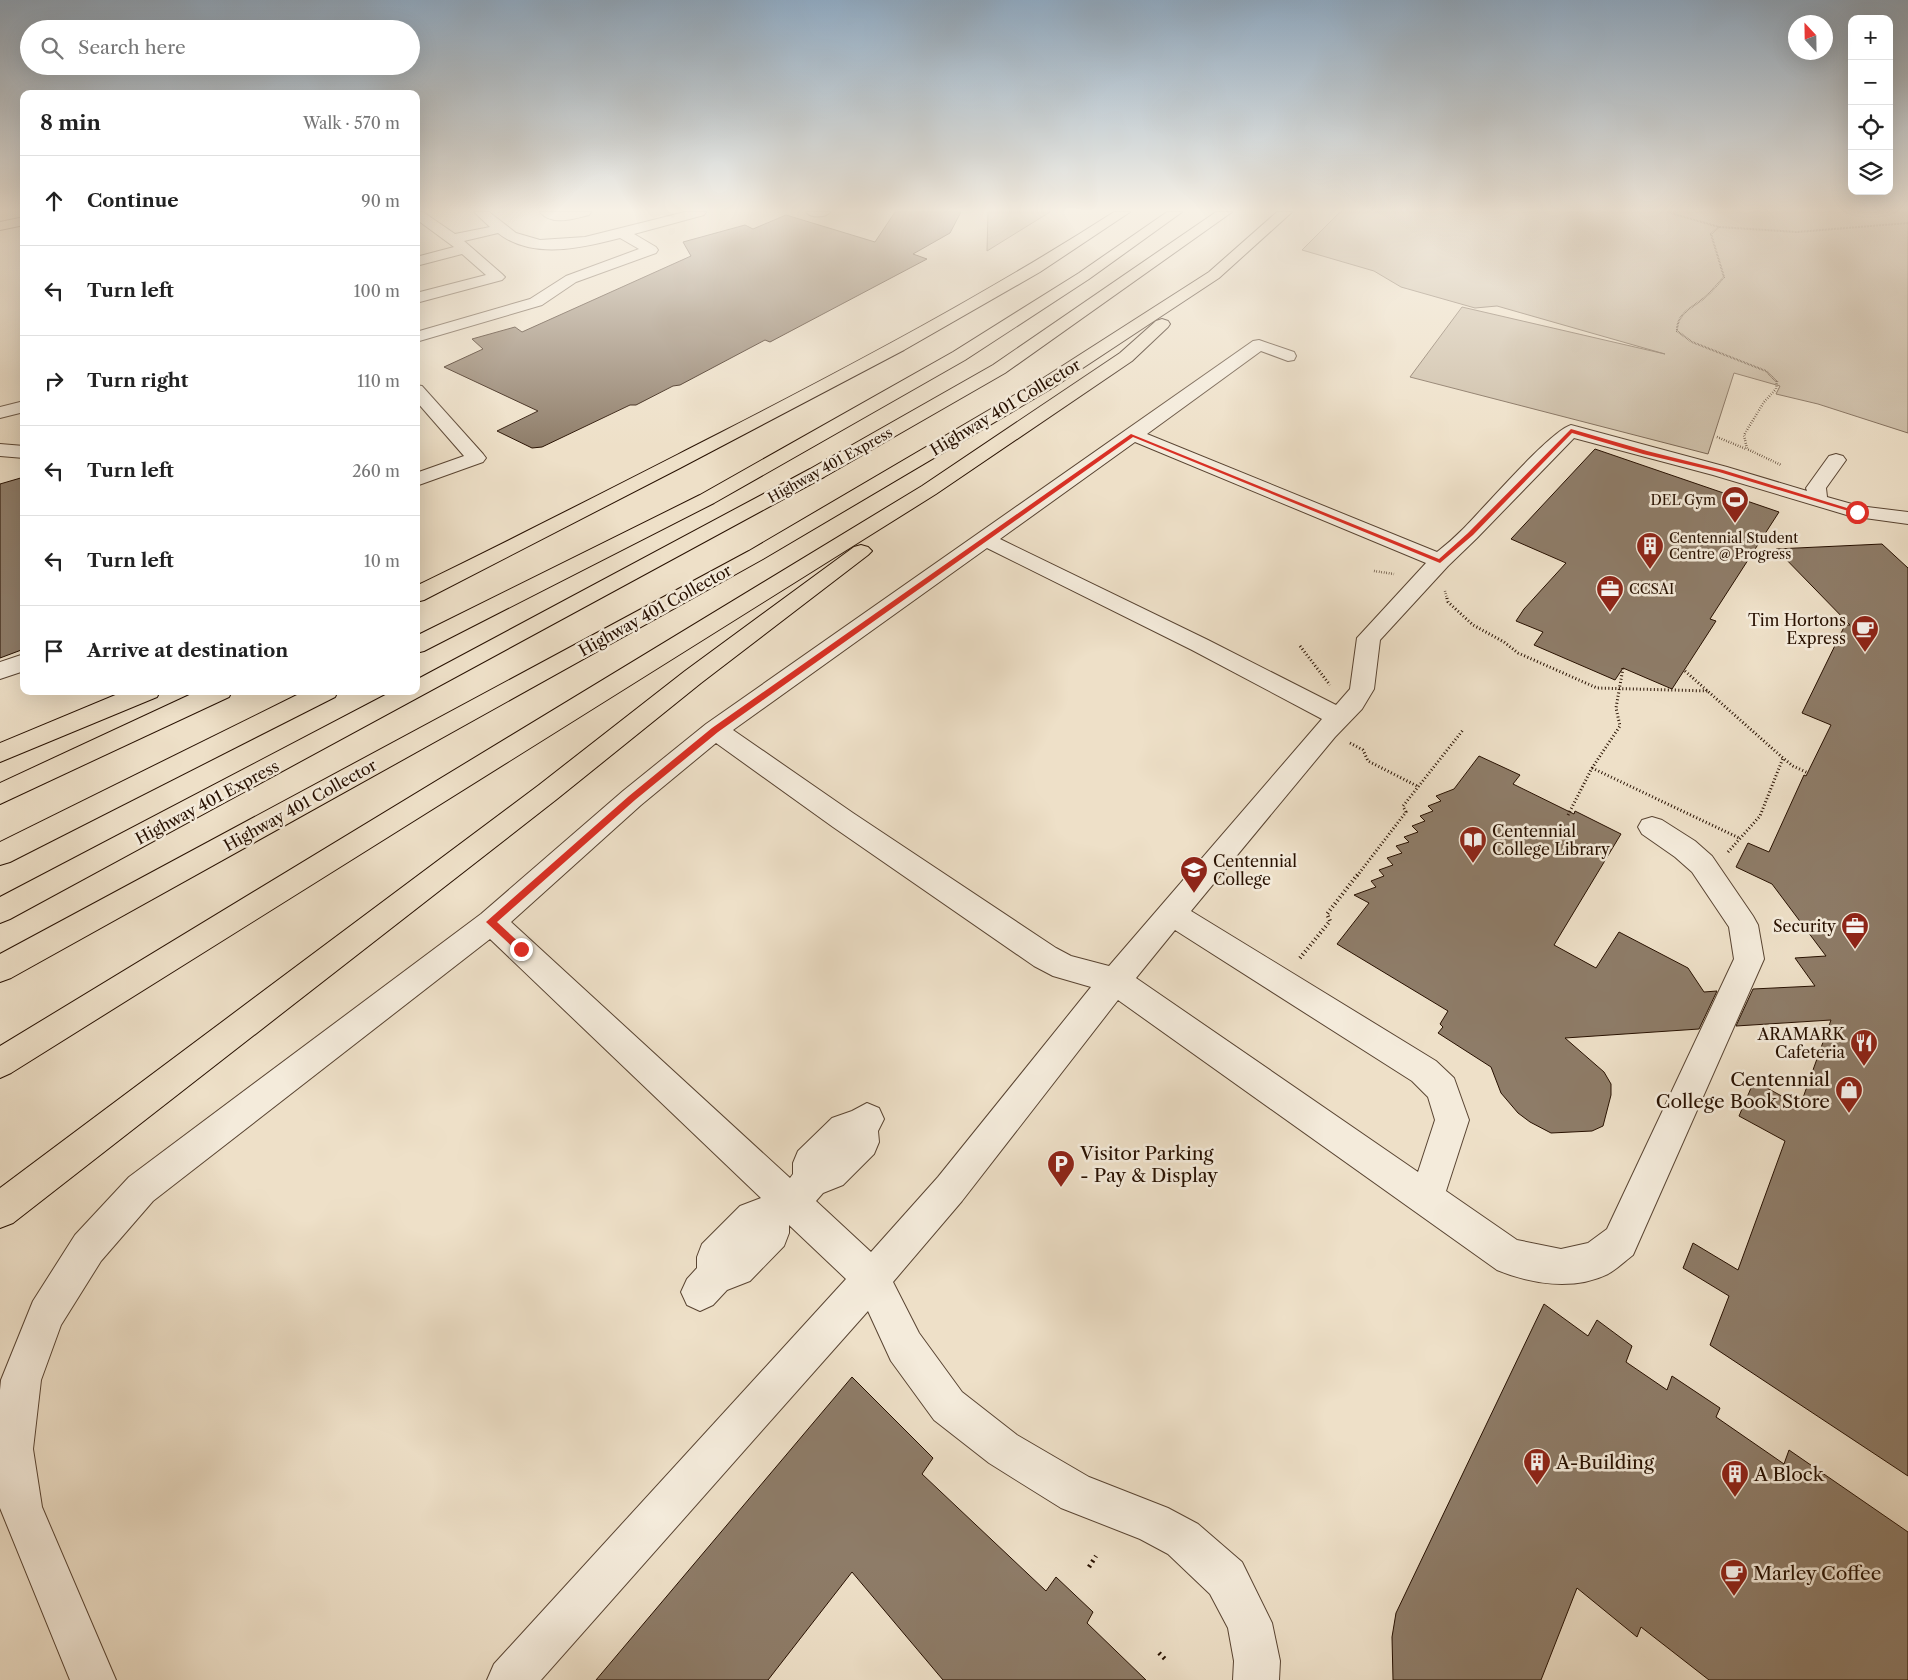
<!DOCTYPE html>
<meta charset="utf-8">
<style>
:root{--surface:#fff;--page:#f2f2f2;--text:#222;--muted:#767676;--line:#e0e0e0}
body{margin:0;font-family:"Libre Caslon Text",serif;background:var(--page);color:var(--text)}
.controls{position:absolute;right:15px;top:15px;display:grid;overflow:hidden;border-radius:10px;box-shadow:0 5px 20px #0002}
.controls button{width:45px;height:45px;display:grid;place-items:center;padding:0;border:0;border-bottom:1px solid var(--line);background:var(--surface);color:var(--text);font:25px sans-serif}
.compass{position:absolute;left:1788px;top:15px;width:45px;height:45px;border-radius:50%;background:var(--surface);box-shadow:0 5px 20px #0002;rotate:338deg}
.stop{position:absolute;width:15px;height:15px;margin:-11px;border:4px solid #d93025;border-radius:50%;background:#fff}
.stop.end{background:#d93025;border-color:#fff;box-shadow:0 1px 5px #0008}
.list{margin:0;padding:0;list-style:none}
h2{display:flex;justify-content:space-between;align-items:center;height:65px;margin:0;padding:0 20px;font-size:21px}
h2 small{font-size:16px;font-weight:400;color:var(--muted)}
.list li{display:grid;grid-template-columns:32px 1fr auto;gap:15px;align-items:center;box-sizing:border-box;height:90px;padding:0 20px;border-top:1px solid var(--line)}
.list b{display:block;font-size:19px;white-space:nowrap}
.list em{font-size:16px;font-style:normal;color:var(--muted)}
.icon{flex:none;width:28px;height:28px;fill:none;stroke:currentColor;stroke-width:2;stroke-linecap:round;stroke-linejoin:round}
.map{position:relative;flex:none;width:1908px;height:1680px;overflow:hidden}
.search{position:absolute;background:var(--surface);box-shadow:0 5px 20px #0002;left:20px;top:20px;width:400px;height:55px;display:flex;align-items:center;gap:12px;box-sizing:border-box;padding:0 18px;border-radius:28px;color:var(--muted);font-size:19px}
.panel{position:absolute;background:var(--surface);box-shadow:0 5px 20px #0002;left:20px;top:90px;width:400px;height:605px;border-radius:10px}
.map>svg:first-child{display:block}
.green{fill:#ccbda6;stroke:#7a6653}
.building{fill:#8e7c68;stroke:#271000}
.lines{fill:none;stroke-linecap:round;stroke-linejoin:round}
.minor-casing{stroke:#594432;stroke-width:2}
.major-casing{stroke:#271000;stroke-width:2}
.highway-casing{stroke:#271000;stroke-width:2}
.path-far4{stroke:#271000;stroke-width:2;stroke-dasharray:0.5 1;stroke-linecap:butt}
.path-far3{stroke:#271000;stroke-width:2.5;stroke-dasharray:0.5 2;stroke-linecap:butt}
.path-far2{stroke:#271000;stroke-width:3;stroke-dasharray:1 2.5;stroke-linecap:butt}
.path-far1{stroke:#271000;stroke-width:4;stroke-dasharray:1 3;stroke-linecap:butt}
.path{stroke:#271000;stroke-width:4.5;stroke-dasharray:2 4;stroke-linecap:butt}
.minor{fill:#f4ebdb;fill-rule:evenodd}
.major{fill:#eee0c8;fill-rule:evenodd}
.highway{fill:#eee0c8;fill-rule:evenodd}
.route{fill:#d93025}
.labels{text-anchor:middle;stroke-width:5;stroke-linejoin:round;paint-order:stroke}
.far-street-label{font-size:14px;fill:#271000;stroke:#f4ebdb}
.far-poi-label{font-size:14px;fill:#271000;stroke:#f4ebdb;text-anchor:start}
.street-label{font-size:16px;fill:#271000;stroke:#f4ebdb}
.poi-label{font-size:16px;fill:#271000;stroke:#f4ebdb;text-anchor:end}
.near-poi-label{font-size:19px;fill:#271000;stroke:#f4ebdb;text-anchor:start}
</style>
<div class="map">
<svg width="1908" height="1680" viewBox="0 0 1908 1680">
<rect width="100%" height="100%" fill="#eee0c8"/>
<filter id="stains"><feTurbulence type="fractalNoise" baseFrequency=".004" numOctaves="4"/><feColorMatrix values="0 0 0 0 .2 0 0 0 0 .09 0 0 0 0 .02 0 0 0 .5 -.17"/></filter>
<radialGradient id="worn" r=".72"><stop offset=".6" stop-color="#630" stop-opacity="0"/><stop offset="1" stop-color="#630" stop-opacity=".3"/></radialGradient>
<g class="green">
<path d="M988 212H1050L987 251Z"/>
<path d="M1340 212H1908V433L1818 404 1776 394 1780 386 1734 373 1708 454 1410 377 1462 307 1665 354 1497 306 1475 308 1401 287 1374 271 1302 250Z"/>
</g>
<g class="building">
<path d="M895 212H961L950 233 913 254 927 259 770 342 765 340 680 385 673 386 636 405H630L542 447 532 448 497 431 538 411 444 367 483 349 472 339 515 327 522 332 691 256 683 242 745 225 753 229 786 215 875 242Z"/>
<path d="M1595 449 1779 512 1710 619 1716 621 1672 689 1623 668 1615 680 1534 645 1543 632 1516 621 1524 609 1566 563 1511 539Z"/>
<path d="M24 477V649L0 658V484Z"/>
<path d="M1882 544 1908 568V1476L1710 1345 1729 1296 1683 1268 1693 1243 1738 1270 1785 1141 1739 1116 1754 1081 1800 1106 1831 1020 1736 1026 1753 989 1815 986 1795 958 1826 956 1772 884 1736 867 1748 843 1769 852 1804 775 1806 776 1831 725 1802 713 1845 625H1850L1776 549Z"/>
<path d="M1479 756 1520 775 1513 784 1574 814 1575 811 1621 834 1554 945 1596 968 1619 932 1688 968 1704 992 1717 991 1699 1029 1565 1038 1604 1072 1611 1084V1095L1603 1126 1592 1131 1551 1133 1530 1122 1518 1113 1501 1093 1491 1067 1438 1033 1443 1027 1440 1024 1448 1011 1337 944 1369 903 1354 895 1376 887 1371 881 1384 876 1379 870 1393 865 1387 858 1402 853 1396 846 1409 842 1404 837 1418 832 1412 826 1425 821 1420 816 1433 811 1428 806 1441 801 1436 796 1454 789Z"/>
<path d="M1544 1304 1588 1336 1597 1320 1632 1346 1626 1362 1667 1390 1672 1376 1720 1408 1716 1417 1784 1464 1789 1450 1908 1532V1680H1709L1641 1627 1637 1637 1577 1588 1541 1680H1393L1392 1637 1396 1613Z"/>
<path d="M852 1377 933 1458 922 1474 1046 1591 1056 1577 1093 1612 1087 1623 1146 1680H943L852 1572 768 1680H596Z"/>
</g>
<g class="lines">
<defs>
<g id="minor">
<path d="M416 212H423L455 234 490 227 474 212H489L516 233 540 240 585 237 685 212H706L704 215 634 234 656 247 658 250 656 253 576 282 542 305 416 342V332L530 299 566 276 639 249 620 238C582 248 532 260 498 233L464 241 502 274 505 277 502 280 416 303V293L486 275 462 254 416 266V257L454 247 416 219Z"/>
<path d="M540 212H591L589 215C573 219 552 226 540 212Z"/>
<path d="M806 212H830C825 218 811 218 806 212Z"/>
<path d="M1259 340 1294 352 1296 356 1294 360 1288 361 1261 351 1147 434 1437 552C1446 545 1455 537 1463 529 1483 509 1550 431 1571 425L1727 467 1807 491 1806 488 1829 456 1836 454 1843 456 1846 460 1826 488 1827 497 1859 506 1908 512V524L1850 516 1713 475 1574 438 1477 538 1448 566 1380 640 1374 689 1362 709 1335 737 1191 911 1436 1061 1454 1078 1469 1120 1446 1191 1517 1240 1561 1249 1588 1243 1607 1229 1734 959 1729 927 1692 872 1675 857 1642 834 1638 827 1642 820 1652 817 1662 820 1695 841 1712 856 1753 916 1758 925 1764 959 1633 1255C1625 1261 1617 1269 1608 1274 1573 1291 1531 1284 1497 1270L1118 1000 962 1201 893 1282 919 1333 962 1392 1017 1435 1089 1477 1168 1508 1198 1524 1242 1562 1272 1623 1280 1661 1279 1680H1233L1234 1661 1228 1628 1210 1594 1168 1554 1140 1539 1061 1508 989 1463 934 1420 891 1361 868 1311 541 1680H487L494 1664 846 1279 789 1225V1233L784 1246 750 1281 727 1290 713 1305 700 1311 687 1305 681 1292 687 1279 697 1268V1257L702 1244 740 1206 761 1198 490 939 153 1201 101 1261 61 1325 41 1380 33 1449 42 1507 116 1680H70L0 1508V1390L1 1380 33 1301 75 1235 129 1177 481 914 623 791 706 724 1253 341ZM1135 442 1426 563 1357 638 1350 689 1336 705 1208 640 1000 539ZM987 548 1192 650 1322 719 1109 966 1071 956 1056 948 853 813 733 730ZM716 743 833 827 1034 966 1053 976 1091 987 938 1177 871 1252 816 1201 823 1193 843 1185 874 1154 879 1142 878 1131 884 1119 879 1108 867 1103 852 1111 832 1118 798 1151 793 1163V1174L790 1178 511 922 641 805ZM1175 930 1412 1081 1428 1097 1435 1120 1418 1172 1136 978Z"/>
<path d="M416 385 422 386 483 454 486 458 483 462 416 486V473L464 456 416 401Z"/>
<path d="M24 401V412L0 418V407Z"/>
<path d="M0 444 24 446V458L0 456Z"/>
<path d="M24 654V671L0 679V662Z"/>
</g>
<path id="major" d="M24 217V225L0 230V222Z"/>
<g id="highway">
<path d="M1114 212H1130L1040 272 904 350 680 468 424 600 416 602V586C519 536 620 484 722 432 856 363 988 293 1114 212Z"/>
<path d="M1167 212H1182L1089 279 965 360 714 503 424 651 416 653V636L700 495 953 352 1079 273Z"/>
<path d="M1216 212H1232L1005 373 824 477 10 919 0 923V897L393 691H416V680L810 469 993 365Z"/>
<path d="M1277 212H1292L1219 278 1054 387 763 559 11 978 0 982V954L749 551 1042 379 1209 272Z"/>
<path d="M1162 319 1168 321 1170 324 1168 327 1132 361 936 494 11 1073 0 1078V1046L922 486 1120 353 1156 321Z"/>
<path d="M861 545 868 547 872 551 868 555 701 683 557 799 13 1223 0 1228V1188L539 785 685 671 854 547Z"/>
<path d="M125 691H160L157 697 0 762V743Z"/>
<path d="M198 691H232L229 697 0 804V783Z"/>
<path d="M305 691H338L335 697 10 862 0 865V842Z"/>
</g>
</defs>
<use href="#minor" class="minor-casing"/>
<use href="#major" class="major-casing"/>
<use href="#highway" class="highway-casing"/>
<g class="path-far4">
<path d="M1667 212 1719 227 1797 232 1908 223"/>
<path d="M1719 227 1711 234 1724 277C1718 284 1711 292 1704 298 1692 308 1677 313 1677 331L1692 342 1766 371 1777 382"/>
</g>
<g class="path-far3">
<path d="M1777 381 1776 389 1764 402 1744 435 1747 449 1781 465"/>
<path d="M1717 437 1746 449"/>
<path d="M1374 571 1394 574"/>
<path d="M1445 591 1447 599"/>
</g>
<g class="path-far2">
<path d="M1447 598 1448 602 1473 625 1504 642 1518 653 1597 688 1709 691"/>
<path d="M1300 646 1330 685"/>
<path d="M1685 671 1783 758 1793 766 1808 773"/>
<path d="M1350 743 1363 750 1368 761 1419 787"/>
<path d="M1592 768 1739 838"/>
<path d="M1568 815 1592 768 1620 726 1616 708 1623 668"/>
<path d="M1728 852 1760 816 1783 758"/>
<path d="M1357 876 1406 812 1403 806 1463 730"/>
</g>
<path class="path-far1" d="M1300 958 1330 921 1327 914 1358 874"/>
<g class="path">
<path d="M1089 1567 1096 1556"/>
<path d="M1159 1653 1165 1659"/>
</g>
<use href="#minor" class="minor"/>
<use href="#major" class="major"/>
<use href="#highway" class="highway"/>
</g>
<linearGradient id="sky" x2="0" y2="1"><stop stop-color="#8fa9c0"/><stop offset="0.47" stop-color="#f7f1e6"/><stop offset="1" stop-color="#f7f1e6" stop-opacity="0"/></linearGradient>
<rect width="1908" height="447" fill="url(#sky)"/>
<path class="route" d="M1571 429 1647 451 1723 470 1860 512 1855 513 1719 472 1643 454 1572 433 1473 535 1440 563 1133 437 718 732 635 800 497 922 524 947V952H518L486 922 629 796 712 728 1131 434 1439 559 1468 533Z"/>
<defs>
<symbol id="stadium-pin" viewBox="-11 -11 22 30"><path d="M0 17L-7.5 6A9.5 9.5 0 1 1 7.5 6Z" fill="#8f2418" stroke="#f4ebdb"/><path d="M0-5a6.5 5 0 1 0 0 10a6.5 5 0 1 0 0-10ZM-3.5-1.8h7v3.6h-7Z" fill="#fff"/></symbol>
<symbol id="building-pin" viewBox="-11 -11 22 30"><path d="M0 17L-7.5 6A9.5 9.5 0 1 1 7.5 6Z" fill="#8f2418" stroke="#f4ebdb"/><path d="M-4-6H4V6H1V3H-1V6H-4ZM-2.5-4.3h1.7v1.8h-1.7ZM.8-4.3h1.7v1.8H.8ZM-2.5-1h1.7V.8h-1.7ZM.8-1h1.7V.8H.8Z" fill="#fff"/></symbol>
<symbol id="office-pin" viewBox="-11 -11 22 30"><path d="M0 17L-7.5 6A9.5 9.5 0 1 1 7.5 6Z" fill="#8f2418" stroke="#f4ebdb"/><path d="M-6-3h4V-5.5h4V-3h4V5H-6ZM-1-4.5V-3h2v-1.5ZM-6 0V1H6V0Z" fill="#fff"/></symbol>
<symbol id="cafe-pin" viewBox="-11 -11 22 30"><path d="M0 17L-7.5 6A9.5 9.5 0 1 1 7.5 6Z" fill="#8f2418" stroke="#f4ebdb"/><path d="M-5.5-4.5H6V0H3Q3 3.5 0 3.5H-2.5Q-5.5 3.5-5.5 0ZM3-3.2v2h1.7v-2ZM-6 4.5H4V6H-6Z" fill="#fff"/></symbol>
<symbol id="library-pin" viewBox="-11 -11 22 30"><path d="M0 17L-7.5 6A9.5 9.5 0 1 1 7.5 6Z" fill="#8f2418" stroke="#f4ebdb"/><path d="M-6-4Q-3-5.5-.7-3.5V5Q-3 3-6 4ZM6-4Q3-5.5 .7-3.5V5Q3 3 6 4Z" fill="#fff"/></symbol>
<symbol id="university-pin" viewBox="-11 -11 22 30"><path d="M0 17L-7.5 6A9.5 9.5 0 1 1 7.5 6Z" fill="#8f2418" stroke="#f4ebdb"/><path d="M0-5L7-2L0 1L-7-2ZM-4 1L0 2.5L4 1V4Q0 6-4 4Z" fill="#fff"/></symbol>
<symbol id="restaurant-pin" viewBox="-11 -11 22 30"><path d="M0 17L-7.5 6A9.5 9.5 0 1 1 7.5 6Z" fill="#8f2418" stroke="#f4ebdb"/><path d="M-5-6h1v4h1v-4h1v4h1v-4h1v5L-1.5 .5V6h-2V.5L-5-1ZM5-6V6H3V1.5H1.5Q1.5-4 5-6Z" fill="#fff"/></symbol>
<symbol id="shop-pin" viewBox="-11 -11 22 30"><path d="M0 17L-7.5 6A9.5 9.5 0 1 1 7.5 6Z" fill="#8f2418" stroke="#f4ebdb"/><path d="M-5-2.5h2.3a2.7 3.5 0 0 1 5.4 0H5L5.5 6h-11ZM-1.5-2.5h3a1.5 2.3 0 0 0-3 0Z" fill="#fff"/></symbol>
<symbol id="parking-pin" viewBox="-11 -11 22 30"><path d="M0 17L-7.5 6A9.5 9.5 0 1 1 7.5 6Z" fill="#8f2418" stroke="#f4ebdb"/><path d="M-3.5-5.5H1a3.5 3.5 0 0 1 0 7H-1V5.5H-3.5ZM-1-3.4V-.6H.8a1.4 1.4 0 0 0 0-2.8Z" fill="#fff"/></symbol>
</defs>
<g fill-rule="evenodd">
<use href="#stadium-pin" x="1719" y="484" width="32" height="43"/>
<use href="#building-pin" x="1634" y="530" width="32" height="43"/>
<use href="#office-pin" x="1594" y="573" width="32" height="43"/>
<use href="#cafe-pin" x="1849" y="613" width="32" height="43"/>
<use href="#library-pin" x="1457" y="824" width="32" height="43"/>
<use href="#university-pin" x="1178" y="854" width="32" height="43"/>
<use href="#office-pin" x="1839" y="910" width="32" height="43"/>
<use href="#restaurant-pin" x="1848" y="1027" width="32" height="43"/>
<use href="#shop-pin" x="1833" y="1074" width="32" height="43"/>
<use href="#parking-pin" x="1045" y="1148" width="32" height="43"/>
<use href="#building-pin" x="1521" y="1446" width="32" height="43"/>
<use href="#building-pin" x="1719" y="1458" width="32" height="43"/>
<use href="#cafe-pin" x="1718" y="1557" width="32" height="43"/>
</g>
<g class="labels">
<g class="far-street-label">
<text transform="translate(830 465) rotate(-29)" y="5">Highway 401 Express</text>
</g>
<g class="far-poi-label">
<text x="1716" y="505" text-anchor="end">DEL Gym</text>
<text x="1669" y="543">Centennial Student<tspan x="1669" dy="16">Centre @ Progress</tspan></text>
<text x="1629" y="594">CCSAI</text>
</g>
<g class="street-label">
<text transform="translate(1005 407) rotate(-31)" y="6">Highway 401 Collector</text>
<text transform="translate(655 610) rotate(-29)" y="6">Highway 401 Collector</text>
<text transform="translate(207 802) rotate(-28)" y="6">Highway 401 Express</text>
<text transform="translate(300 805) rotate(-29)" y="6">Highway 401 Collector</text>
</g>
<g class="poi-label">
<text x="1846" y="626">Tim Hortons<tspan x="1846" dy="18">Express</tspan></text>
<text x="1492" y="837" text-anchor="start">Centennial<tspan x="1492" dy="18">College Library</tspan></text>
<text x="1213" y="867" text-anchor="start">Centennial<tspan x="1213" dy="18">College</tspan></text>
<text x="1836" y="932">Security</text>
<text x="1845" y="1040">ARAMARK<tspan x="1845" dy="18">Cafeteria</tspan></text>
</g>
<g class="near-poi-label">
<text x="1830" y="1086" text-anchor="end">Centennial<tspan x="1830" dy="22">College Book Store</tspan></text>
<text x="1080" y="1160">Visitor Parking<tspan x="1080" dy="22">- Pay &amp; Display</tspan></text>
<text x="1556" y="1469">A-Building</text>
<text x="1754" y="1481">A Block</text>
<text x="1753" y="1580">Marley Coffee</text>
</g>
</g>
<rect width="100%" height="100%" filter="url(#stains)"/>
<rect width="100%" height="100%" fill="url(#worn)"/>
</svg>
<div class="controls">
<button>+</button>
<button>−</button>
<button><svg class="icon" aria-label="locate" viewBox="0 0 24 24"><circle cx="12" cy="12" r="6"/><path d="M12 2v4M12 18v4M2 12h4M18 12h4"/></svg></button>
<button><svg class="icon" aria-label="layers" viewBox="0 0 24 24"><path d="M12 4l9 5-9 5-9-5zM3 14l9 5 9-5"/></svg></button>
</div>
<svg class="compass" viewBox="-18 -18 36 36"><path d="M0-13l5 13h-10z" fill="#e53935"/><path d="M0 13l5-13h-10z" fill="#767676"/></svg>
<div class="stop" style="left:1857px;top:512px"></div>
<div class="stop end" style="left:521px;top:949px"></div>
<div class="search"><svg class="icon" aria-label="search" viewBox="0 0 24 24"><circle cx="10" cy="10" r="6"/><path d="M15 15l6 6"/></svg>Search here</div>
<section class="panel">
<h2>8 min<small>Walk · 570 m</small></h2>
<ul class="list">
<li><svg class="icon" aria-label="ahead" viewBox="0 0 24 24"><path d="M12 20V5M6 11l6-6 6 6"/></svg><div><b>Continue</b></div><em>90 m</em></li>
<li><svg class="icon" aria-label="left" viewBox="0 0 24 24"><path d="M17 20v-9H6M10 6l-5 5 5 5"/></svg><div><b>Turn left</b></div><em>100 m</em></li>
<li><svg class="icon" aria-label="right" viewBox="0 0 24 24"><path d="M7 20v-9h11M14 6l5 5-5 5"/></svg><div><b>Turn right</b></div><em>110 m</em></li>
<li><svg class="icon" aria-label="left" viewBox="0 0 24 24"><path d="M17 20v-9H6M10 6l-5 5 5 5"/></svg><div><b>Turn left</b></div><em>260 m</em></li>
<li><svg class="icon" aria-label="left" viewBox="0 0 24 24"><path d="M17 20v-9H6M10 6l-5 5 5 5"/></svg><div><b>Turn left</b></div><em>10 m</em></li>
<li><svg class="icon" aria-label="arrive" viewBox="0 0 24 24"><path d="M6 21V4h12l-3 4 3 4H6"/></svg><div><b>Arrive at destination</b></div></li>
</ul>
</section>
</div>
